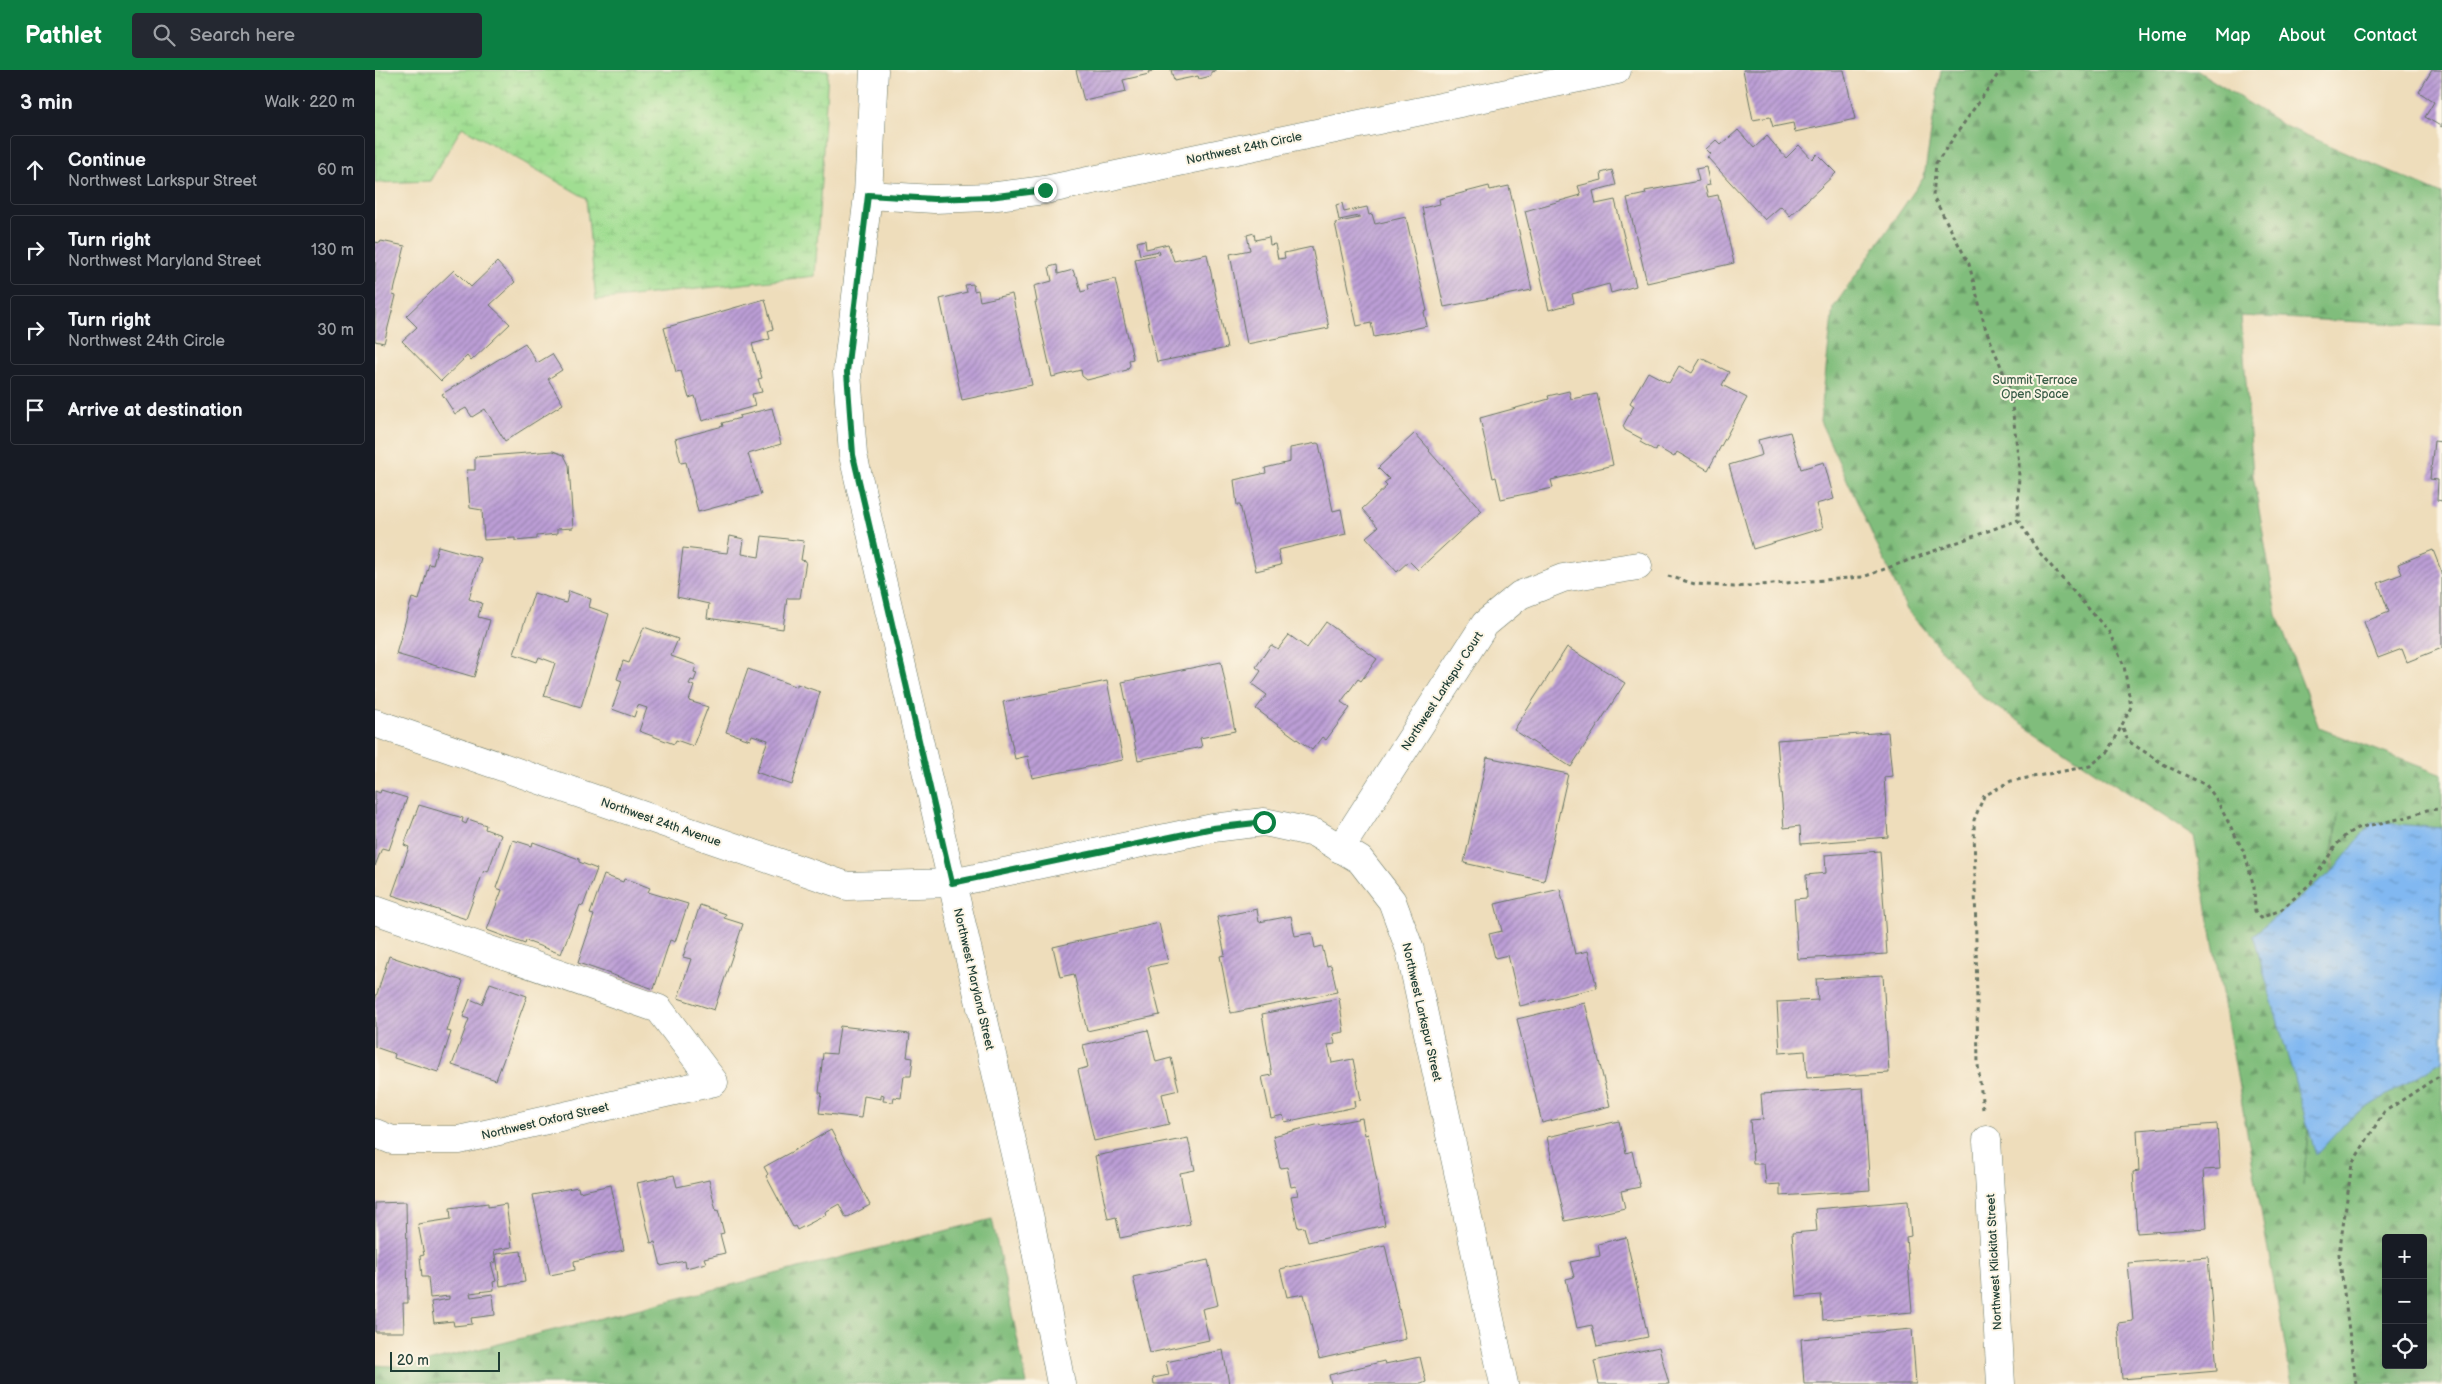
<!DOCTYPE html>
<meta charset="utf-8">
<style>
:root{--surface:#171b24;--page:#242831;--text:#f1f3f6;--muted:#9ea1a6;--line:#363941;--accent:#0b8043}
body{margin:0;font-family:"Balsamiq Sans",sans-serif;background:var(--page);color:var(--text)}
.controls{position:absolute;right:15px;bottom:15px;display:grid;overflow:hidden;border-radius:5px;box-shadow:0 5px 20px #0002}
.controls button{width:45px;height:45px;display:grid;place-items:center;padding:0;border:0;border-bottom:1px solid var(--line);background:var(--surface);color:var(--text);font:25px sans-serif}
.scale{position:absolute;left:15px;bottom:12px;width:110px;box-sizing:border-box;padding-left:5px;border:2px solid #1f3d34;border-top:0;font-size:14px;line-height:18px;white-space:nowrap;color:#1f3d34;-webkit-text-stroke:4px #fcf5e5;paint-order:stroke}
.stop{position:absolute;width:15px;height:15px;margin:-11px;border:4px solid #0b8043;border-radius:50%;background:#fff}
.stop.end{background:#0b8043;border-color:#fff;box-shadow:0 1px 5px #0008}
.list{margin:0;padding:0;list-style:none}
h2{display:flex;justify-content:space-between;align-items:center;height:65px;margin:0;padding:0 20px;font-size:21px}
h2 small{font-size:16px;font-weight:400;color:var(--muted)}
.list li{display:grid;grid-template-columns:32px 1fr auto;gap:15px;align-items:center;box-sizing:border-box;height:70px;margin:0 10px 10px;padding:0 10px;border:1px solid var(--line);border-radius:5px}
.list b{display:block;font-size:19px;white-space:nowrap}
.list p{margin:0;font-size:16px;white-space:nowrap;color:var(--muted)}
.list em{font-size:16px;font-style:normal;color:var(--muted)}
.icon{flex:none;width:28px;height:28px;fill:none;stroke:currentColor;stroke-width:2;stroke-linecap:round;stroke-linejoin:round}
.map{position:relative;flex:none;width:2067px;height:1314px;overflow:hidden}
header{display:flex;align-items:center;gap:30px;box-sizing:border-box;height:70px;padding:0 25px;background:var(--accent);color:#fff}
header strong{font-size:24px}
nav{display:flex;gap:28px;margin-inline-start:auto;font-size:18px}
.search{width:350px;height:45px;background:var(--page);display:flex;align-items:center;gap:12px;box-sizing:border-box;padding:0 18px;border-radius:5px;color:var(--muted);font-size:19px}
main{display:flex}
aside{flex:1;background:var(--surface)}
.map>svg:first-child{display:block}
.forest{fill:url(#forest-firs);stroke:#507d58;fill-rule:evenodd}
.wetland{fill:url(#wetland-marsh);stroke:#608e63}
.water{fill:url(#water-ripples);stroke:#507a92}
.building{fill:url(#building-hatch)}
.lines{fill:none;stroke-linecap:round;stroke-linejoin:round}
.minor-casing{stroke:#677563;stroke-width:29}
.path{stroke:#677563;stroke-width:3;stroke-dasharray:4 4;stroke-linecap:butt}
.minor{stroke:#fff;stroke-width:28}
.route{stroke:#0b8043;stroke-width:6}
.labels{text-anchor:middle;stroke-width:4;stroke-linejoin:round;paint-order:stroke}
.street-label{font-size:12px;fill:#1f3d34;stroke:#fcf5e5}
.park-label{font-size:12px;fill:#395d47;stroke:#fcf5e5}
</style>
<header>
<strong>Pathlet</strong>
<div class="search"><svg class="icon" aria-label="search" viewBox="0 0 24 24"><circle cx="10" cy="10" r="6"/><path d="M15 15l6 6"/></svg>Search here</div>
<nav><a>Home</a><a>Map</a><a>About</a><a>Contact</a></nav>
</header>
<main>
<aside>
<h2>3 min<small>Walk · 220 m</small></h2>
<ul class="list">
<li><svg class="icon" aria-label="ahead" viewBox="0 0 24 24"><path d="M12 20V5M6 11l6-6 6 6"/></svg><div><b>Continue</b><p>Northwest Larkspur Street</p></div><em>60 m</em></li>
<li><svg class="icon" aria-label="right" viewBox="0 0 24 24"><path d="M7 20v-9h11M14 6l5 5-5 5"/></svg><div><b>Turn right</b><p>Northwest Maryland Street</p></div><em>130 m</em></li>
<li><svg class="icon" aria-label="right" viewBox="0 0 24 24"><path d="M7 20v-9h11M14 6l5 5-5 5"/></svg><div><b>Turn right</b><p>Northwest 24th Circle</p></div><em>30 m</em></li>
<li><svg class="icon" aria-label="arrive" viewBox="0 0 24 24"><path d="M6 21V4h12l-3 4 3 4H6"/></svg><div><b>Arrive at destination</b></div></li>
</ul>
</aside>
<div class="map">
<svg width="2067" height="1314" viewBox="0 0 2067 1314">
<defs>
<pattern id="forest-firs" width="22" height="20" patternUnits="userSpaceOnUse" patternTransform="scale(1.25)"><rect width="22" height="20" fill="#80bd7c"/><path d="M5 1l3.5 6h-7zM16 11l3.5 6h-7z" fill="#689b66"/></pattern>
<pattern id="wetland-marsh" width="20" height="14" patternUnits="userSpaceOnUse" patternTransform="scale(1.25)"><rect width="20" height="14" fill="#a0de92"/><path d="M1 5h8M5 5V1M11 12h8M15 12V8" fill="none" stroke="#89bf7e"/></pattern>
<pattern id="water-ripples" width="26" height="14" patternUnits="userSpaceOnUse" patternTransform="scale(1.25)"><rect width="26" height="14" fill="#81b8f1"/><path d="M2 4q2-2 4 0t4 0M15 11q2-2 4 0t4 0" fill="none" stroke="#6997c4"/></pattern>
<pattern id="building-hatch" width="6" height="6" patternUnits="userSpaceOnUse" patternTransform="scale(1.25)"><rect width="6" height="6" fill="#bc9ed6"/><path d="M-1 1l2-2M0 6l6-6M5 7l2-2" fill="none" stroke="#9882ae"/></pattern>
</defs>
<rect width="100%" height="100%" fill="#fcf5e5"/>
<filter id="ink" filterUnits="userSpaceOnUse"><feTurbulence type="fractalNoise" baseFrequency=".02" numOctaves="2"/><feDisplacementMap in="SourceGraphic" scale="10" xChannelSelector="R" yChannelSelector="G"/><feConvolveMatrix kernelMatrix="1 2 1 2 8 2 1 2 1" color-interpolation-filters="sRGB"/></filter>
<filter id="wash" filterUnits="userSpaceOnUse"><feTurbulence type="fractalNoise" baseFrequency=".0096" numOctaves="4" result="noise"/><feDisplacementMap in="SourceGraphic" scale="20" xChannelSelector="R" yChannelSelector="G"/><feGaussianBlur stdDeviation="1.12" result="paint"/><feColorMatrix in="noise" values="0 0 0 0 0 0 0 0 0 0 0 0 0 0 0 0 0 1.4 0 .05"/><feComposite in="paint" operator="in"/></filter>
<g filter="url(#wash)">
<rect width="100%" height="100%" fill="#edb"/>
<g class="forest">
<path d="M1566 0H1821L1910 56 2067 124V256L1866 246 1878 405 1902 545 1944 658 2067 705V1314H1917L1819 766 1607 627 1532 540 1445 351 1458 238 1549 107ZM1963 744 1928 1116 1957 788ZM2011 1168H2048V1295H2011Z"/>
<path d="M617 1149 652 1314H0V1295L33 1297Z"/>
</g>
<path class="wetland" d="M0 0H453L440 206 221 230 211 128 87 57 55 111 0 113Z"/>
<path class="water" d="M1997 752 2067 758V991L1975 1048 1941 1085 1878 865 1958 801Z"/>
<g id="blocks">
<g class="building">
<path d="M701 0H778V1L773 2 774 4 748 10 751 22 709 31Z"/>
<path d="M796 0H840V1L836 2V6L824 9 823 6 799 11Z"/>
<path d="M1368 0H1469L1480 49 1420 62 1418 53 1398 57 1395 47 1378 50Z"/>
<path d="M2057 0H2067V57L2050 47 2059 32 2044 22Z"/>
<path d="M1363 60 1379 78 1392 66 1411 88 1424 75 1437 89 1442 84 1461 103 1415 146 1406 136 1390 150 1332 87 1336 84 1331 79 1341 70 1346 75Z"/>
<path d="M1331 97 1335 115 1330 116 1333 127 1343 125 1359 193 1272 213 1252 128 1271 124 1270 121 1324 111 1321 99Z"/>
<path d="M1237 100 1241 115 1218 121 1221 134 1240 130 1261 216 1236 223 1234 214 1197 224 1199 233 1174 240 1150 141 1206 125 1203 116 1227 110 1226 103Z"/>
<path d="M1114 116 1115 120 1134 116 1157 220 1069 237 1047 138 1065 134 1064 129Z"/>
<path d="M967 133 969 142 992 137 994 145 997 144 1000 154 1031 147 1052 241 1049 242 1052 256 999 267 996 253 982 256 960 153 984 148V146L964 150 961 135Z"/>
<path d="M879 163 880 170 894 167 895 175 900 174 903 189 910 188 909 183 937 177 954 258 872 274 855 184 875 180 872 165Z"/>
<path d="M770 170 771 179 793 174 799 191 832 184 852 278 782 292 760 189 785 184 784 181 765 185 762 172Z"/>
<path d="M6 171 30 176 18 225 21 226 9 273 0 271V172L5 173Z"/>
<path d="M122 192 140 212 115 235 135 254 96 291 92 286 66 311 27 271 42 257 31 246 79 200 96 217Z"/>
<path d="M682 195 683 204 698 200 700 206H702L706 222 713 220 712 215 740 209 758 289 754 290 755 295 752 300 712 310 707 306 706 300 677 307 660 232H662L659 216 677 211 674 197Z"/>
<path d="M598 214 599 221 603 220 605 231 637 224 657 315 587 330 565 229 592 222 590 215Z"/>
<path d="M390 229 398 259 393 261 395 269 377 274 387 308 383 309 387 322 377 324 380 336 327 351 320 326 314 328 306 301 301 302 289 258Z"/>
<path d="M150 273 162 293 177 284 187 300 173 309 188 334 130 371 110 339 97 347 91 338 80 344 67 324Z"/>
<path d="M1326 288 1354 302 1347 315 1372 328 1333 400 1302 382 1299 387 1282 377 1281 381 1265 372 1267 369 1250 360 1248 356 1259 336 1255 333 1273 302 1294 313 1304 296 1317 303Z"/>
<path d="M1194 321 1196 329 1222 324 1238 395 1176 410 1178 418 1126 429 1121 407 1118 408 1105 348 1174 329 1173 326Z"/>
<path d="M397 338 406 374 373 384 386 425 323 442 311 392 306 393 300 369 348 356 347 353 365 348 364 346Z"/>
<path d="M1415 362 1426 399 1449 392 1459 429 1441 434 1448 458 1378 479 1354 395 1387 385 1383 370Z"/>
<path d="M1040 363 1055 380 1054 381 1107 441 1043 500 1034 491 1022 502 991 467 1003 457 987 439 1012 416 1009 413 1014 409 1003 398Z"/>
<path d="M2059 371 2067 372V431L2062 430 2063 410 2055 409Z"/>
<path d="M942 373 944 374 958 441 966 439 971 464 903 480 906 495 881 501 865 435H862L859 410 891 403 890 398 915 392V378Z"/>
<path d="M178 381 189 385 194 395 198 458 182 459V464L162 466V469L140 471V468L109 470 107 440 95 438 92 400H100V387Z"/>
<path d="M355 466 369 469 367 484 384 487 387 466 429 471 426 490 431 491 425 528H412L408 559 332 548 334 534 302 527 308 478 352 483Z"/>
<path d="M63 476 106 488 94 529 107 533 103 547 115 550 99 607 21 584 37 528 44 530 54 494 58 495Z"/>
<path d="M2058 480 2067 503V578L2032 592 2027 579 2003 588 1989 552 2014 542 2003 513 2027 504 2023 494Z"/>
<path d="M194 521 216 529 214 537 234 544 206 637 169 626 180 593 164 587 162 592 139 584 159 523 191 533Z"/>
<path d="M951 552 1002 589 986 611 983 609 966 632 975 638 951 670 947 667 937 680 881 639 892 625 877 614 886 601 881 597 896 575 903 579 914 565 932 578Z"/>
<path d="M269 557 303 569 296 586 321 595 319 602 322 603 319 611 316 610 314 614 319 616 314 631 333 637 318 676 301 670 299 674 264 661 272 638 263 635 259 647 237 639 247 611 242 609 248 591 254 593Z"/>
<path d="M1192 577 1250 613 1196 697 1139 660Z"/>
<path d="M846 592 860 661 825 668 827 677 763 690 747 612Z"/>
<path d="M373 599 422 617V614L445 622 417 715 381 702 393 670 377 665 375 670 351 662Z"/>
<path d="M732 611 748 690 657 708 653 686 640 689 628 632Z"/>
<path d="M1513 662 1517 706 1509 707 1513 767 1426 774 1425 756 1409 758 1402 670Z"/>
<path d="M1112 687 1193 704 1169 811 1089 793Z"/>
<path d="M6 720 32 728 14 780 7 778 0 796V721L5 723Z"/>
<path d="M44 735 88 748 87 752 91 754 93 749 111 755 110 759 126 765 113 802 109 800 91 849 17 825 34 777 29 775Z"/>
<path d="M138 770 157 776 158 772 204 789V792L222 799 208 836 205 835 186 884 151 871 150 874 112 860 127 820 121 818Z"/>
<path d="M1505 781 1512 884 1423 889 1419 829 1432 828 1431 805 1451 803 1450 785Z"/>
<path d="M229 805 248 812 249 809 260 812 275 818 273 822 313 834 300 872 295 870 279 919 203 893 219 845 215 844Z"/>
<path d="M1185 819 1200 884 1213 881 1222 918 1145 936 1133 885 1120 888 1114 864 1127 861 1120 834Z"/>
<path d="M325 835 351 844 349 848 368 854 339 940 303 928 316 889 308 887Z"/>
<path d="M882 839 884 852 916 846 920 866 937 863 940 878 947 876 952 896 956 895 962 922 856 943 845 886 850 885 842 847Z"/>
<path d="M784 853 793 893 773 897 785 945 712 961 699 904 685 907 678 877Z"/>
<path d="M14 886 88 911 72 961 76 962 63 1002 19 988 20 984 0 977V930Z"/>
<path d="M1508 905 1514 1003 1432 1008 1430 981 1405 983 1402 932 1443 930 1441 909Z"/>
<path d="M115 913 152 926 121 1010 77 995 94 949 88 947 95 929 107 934Z"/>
<path d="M964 928 969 962 958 964 960 974 953 975 957 993 978 989 986 1030 979 1031 980 1037 910 1052 908 1045 896 1048 887 1007 897 1005 887 944Z"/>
<path d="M1210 933 1235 1036 1167 1053 1142 949Z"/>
<path d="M465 956 535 964 532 987 538 988 536 1006H529L526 1028 519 1027 518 1032 508 1031 509 1025 506 1024V1029L489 1026 486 1048 444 1043 447 1023H444L448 983 461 984Z"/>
<path d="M773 960 781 992 796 988 804 1020 787 1024 794 1054 719 1071 703 1000 713 997 708 975Z"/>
<path d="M1488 1018 1495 1120 1405 1126V1114L1391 1115 1389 1094H1378L1375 1050 1388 1049 1386 1024Z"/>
<path d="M987 1048 990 1065 993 1064 1010 1155 933 1172 929 1157 923 1158 916 1126 923 1125 921 1116 916 1117 912 1097 905 1098 898 1066 945 1054 946 1056Z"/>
<path d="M1244 1051 1251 1083 1257 1081 1265 1117 1246 1121 1250 1138 1190 1151 1172 1067Z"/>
<path d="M1842 1054 1845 1099 1828 1100 1832 1158 1762 1163 1758 1102 1764 1101 1762 1060Z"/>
<path d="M456 1060 495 1135 471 1148 464 1134 450 1142 451 1145 422 1160 420 1156 418 1157 391 1106 393 1104 389 1097Z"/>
<path d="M813 1068 820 1100 805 1103 815 1154 745 1168 741 1147 733 1149 720 1086Z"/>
<path d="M299 1105 302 1117 334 1110 341 1141 343 1140 349 1163 345 1164 350 1183 329 1188 331 1193 311 1198 310 1191 286 1196 280 1172 276 1173 262 1113Z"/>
<path d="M236 1115 249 1180 199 1191 200 1200 175 1205 158 1125 203 1117 204 1122Z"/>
<path d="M1533 1131 1536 1166 1531 1167 1537 1242 1448 1250 1446 1225 1422 1227 1417 1163 1442 1161 1440 1139Z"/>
<path d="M31 1132 33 1233H28L29 1262H0V1133Z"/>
<path d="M113 1133V1137L131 1134 137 1177 119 1180 121 1192 116 1193 121 1211 118 1212 119 1220 95 1223 96 1227 118 1224 120 1245 96 1248 97 1254 79 1256 78 1251 59 1253 56 1232 74 1229V1226L55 1228 53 1207H47L45 1186 49 1185 43 1154 76 1149 75 1138Z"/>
<path d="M1251 1167 1273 1267 1222 1277 1217 1255 1202 1258 1191 1209 1199 1207 1195 1192 1225 1186 1223 1174Z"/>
<path d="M1010 1175 1031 1269 944 1289 929 1224 912 1227 905 1199Z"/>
<path d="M146 1181 150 1212 125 1216 121 1184Z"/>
<path d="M1833 1187 1842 1301 1747 1309 1743 1253 1758 1251 1753 1193Z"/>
<path d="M833 1190 843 1235 827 1239 834 1270 775 1283 758 1207Z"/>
<path d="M1537 1259 1541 1314H1429L1426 1269Z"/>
<path d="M1284 1277 1294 1314H1224L1219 1291Z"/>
<path d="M848 1280 854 1314H779L778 1308 794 1305 791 1292Z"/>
<path d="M1045 1287 1051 1312 1046 1314H956L954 1305 1009 1291 1010 1294Z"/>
</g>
</g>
</g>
<g filter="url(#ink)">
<use href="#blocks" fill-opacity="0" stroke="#677563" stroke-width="1"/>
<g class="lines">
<defs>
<g id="minor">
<path d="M499 0 493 125 472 302 478 385 655 1149 686 1314"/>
<path d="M493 125 559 129 614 127 670 120 1242 0"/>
<path d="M0 653 472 816 577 813 838 758 889 752 940 763 985 790 1017 831 1035 880 1129 1314"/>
<path d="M965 779 1110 554 1145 525 1188 508 1263 496"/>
<path d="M0 840 284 939 339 1012 84 1070H17L0 1063"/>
<path d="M1612 1070 1626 1314"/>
</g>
</defs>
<use href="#minor" class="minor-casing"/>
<g class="path">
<path d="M1293 506 1320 514 1359 517 1488 507 1643 450"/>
<path d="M1748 658 1753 671 1793 697 1831 715 1840 727 1870 784 1879 817 1880 842 1885 848 1906 840 1936 813 1961 775 1972 764 1982 758 2033 747 2052 740 2067 739"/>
<path d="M1608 1039 1603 995 1599 750 1609 726 1636 711 1715 696 1734 681 1756 637 1749 596 1734 562 1663 481 1643 450 1644 394 1635 319 1610 257 1594 194 1558 126 1561 93 1626 0"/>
<path d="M1981 1314 1964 1184 1977 1094 2009 1042 2067 1004"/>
</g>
<use href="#minor" class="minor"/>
</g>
</g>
<g class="lines" filter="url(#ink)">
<path class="route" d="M670 120 614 127 559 129 493 125 472 302 478 385 577 813 838 758 889 752"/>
</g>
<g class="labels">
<g class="street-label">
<text transform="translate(869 78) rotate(-12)" y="4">Northwest 24th Circle</text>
<text transform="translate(1067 621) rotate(-57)" y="4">Northwest Larkspur Court</text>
<text transform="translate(286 752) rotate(19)" y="4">Northwest 24th Avenue</text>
<text transform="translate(599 909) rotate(77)" y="4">Northwest Maryland Street</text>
<text transform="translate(1047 942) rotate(77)" y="4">Northwest Larkspur Street</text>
<text transform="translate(170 1051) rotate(-13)" y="4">Northwest Oxford Street</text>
<text transform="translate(1619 1192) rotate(-93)" y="4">Northwest Klickitat Street</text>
</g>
<g class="park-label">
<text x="1660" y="314">Summit Terrace<tspan x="1660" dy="14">Open Space</tspan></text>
</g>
</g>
</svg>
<div class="controls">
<button>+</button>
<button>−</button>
<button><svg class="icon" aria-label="locate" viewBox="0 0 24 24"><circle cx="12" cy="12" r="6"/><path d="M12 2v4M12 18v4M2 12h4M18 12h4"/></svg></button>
</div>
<div class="scale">20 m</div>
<div class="stop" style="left:889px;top:752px"></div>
<div class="stop end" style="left:670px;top:120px"></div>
</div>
</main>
